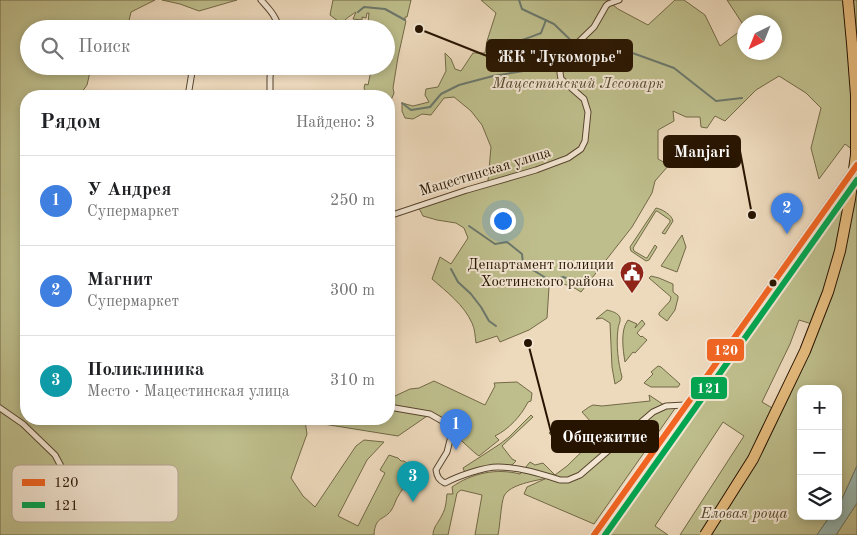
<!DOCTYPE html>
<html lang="ru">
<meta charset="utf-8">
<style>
:root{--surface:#fff;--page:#f6f6f6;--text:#202124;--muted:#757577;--line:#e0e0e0;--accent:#111827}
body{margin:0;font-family:"Old Standard TT",serif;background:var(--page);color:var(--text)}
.controls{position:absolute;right:15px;bottom:15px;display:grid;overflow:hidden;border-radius:10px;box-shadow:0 2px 8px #0003}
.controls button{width:45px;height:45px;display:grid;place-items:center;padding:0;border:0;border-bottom:1px solid var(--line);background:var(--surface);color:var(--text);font:25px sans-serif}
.compass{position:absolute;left:737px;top:15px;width:45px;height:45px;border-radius:50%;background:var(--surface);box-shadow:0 2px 8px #0003;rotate:223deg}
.you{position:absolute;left:502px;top:220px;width:18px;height:18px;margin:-12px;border:4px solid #fff;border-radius:50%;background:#1a73e8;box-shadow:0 0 0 8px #1a73e833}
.badge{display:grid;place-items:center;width:32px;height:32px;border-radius:50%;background:var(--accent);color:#fff;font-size:16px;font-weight:700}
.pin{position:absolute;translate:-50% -41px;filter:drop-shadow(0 1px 2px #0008)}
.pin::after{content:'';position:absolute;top:26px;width:18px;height:15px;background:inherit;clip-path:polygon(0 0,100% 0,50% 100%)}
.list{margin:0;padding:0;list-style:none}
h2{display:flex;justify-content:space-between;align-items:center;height:65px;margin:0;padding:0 20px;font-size:21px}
h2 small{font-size:16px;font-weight:400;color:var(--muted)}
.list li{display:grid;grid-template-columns:32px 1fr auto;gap:15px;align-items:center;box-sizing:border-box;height:90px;padding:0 20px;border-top:1px solid var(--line)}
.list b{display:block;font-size:19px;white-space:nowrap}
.list p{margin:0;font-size:16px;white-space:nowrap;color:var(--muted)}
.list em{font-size:16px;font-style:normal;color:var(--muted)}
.icon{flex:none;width:28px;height:28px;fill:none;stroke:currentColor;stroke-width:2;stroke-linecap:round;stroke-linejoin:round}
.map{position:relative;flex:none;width:857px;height:535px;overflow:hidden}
.search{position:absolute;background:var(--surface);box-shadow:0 2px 8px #0003;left:20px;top:20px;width:375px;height:55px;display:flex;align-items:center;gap:12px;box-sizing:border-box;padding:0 18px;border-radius:28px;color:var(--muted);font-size:19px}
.panel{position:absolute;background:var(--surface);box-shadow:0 2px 8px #0003;left:20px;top:90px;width:375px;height:335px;border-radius:20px}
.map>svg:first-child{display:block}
.green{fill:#bebe8c;stroke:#726946;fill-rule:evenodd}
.water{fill:#99bab4;stroke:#6b786c}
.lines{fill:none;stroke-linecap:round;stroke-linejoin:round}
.stream{stroke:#6b786c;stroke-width:2}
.street-casing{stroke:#58452f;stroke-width:7}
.secondary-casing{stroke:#271400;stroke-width:9}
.street{stroke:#f3e6d3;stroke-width:5}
.secondary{stroke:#f3e6d3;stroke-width:8}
.highway-bridge-casing{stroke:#271400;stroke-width:12;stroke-linecap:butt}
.highway-bridge{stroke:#e6bc7e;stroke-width:10}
.bus-1-casing{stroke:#f3e6d3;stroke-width:10}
.bus-2-casing{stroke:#f3e6d3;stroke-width:10}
.bus-1{stroke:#f26522;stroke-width:6}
.bus-2{stroke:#00a651;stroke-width:6}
.bus-dot{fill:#271400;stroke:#f3e6d3;stroke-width:2}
.labels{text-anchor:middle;stroke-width:4;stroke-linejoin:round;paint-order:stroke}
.park-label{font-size:15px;font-style:italic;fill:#54472a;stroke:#f3e6d3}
.street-label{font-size:15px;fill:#271400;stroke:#f3e6d3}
.poi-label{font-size:15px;fill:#271400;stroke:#f3e6d3;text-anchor:end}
.key{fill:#f3e6d3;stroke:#b6a794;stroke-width:1}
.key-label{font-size:14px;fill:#271400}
.leader{fill:none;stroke:#271400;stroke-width:2}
.callout-dot{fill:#271400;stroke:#f3e6d3;stroke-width:2}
.callout{fill:#271400;stroke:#271400;stroke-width:2}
.callout-label{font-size:16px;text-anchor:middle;font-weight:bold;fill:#fff}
.line-badge{stroke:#f3e6d3;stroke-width:2}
.badge-label{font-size:14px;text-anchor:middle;font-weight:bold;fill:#fff}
</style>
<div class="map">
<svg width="857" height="535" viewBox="0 0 857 535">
<rect width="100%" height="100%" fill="#edd9bc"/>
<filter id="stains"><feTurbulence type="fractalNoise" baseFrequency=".004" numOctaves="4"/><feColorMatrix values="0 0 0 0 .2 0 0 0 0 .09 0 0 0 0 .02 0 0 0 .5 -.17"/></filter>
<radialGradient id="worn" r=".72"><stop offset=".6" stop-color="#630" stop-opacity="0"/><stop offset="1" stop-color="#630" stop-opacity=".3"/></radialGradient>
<g class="green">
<path d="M0 0H155L131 12 127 29H29V66H111L104 71 90 72 87 85 79 96H26V419H389V396H395L410 389 419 388 434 381 485 405 495 386 494 383 517 382 532 393 531 401 528 402C521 416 509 429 495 436L499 440 479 456 475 453 452 432 430 414 398 436 305 421 307 434 291 478 303 496 315 507 356 446 364 440 384 442 367 460 338 516 358 526 385 473 380 470 389 455 398 458 401 461H404L408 464 403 470 411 477C406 484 401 491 397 498 395 502 394 506 392 509 385 521 375 515 374 535H0Z"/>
<path d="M162 0H237L199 11 180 4Z"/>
<path d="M333 0H411L407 17H405V20L406 21 398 57 393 88 394 93 389 105V96H368L364 88 365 84 368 85 372 66H386V29L374 28 368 23 369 13H367L366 18 362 17V20L353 19 356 12C350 16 341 21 340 29H336L338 21 330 15Z"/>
<path d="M481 0H607L618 9 648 25 675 0H684L705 15 720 46 744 28V52H774V22H744V26L727 0H857V153L845 144 819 179 811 148 821 108 806 93 779 76 756 90 725 121 715 116 707 128 701 127 700 117H686L673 111 674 121 658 130V159L669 165 655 181 652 193 632 227 581 292C569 284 562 282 549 287L547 318 529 330 500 342 497 336 476 343C475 336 475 329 472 323 464 305 447 292 432 279L440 257 451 264 468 238 464 228 456 223 437 220 423 216 420 210 413 205 488 181 491 147 482 125 471 111 454 97 444 98 431 115 422 114 413 119 405 118 402 111V103L413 106 429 102 425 95 426 89 438 87 446 71 445 53 451 59 455 69 461 71 473 53H485L487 41 496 13Z"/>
<path d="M857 165V466L842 499 838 505V389H801V516H830L817 535H680L744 436 723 422 655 526 668 535H594ZM799 320 812 324 774 409 762 402 790 344Z"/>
<path d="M656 208C662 209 672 215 673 221L665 234 662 233 670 222V220L657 211H656L633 248 634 251 646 258H647L655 245 657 247 649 260 646 261 631 251 630 247Z"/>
<path d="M682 235 686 247 677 272 661 266Z"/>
<path d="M651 276 659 278 673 284V292L678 296V298L675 310 667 321 659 315V313L670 301 671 297 649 278Z"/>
<path d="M607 310C611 311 619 313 620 318 621 321 618 326 618 329 616 345 618 362 622 377L621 380 615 384 612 367 610 323 602 318 596 319Z"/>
<path d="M628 320 637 324 635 328 642 320 645 324 637 333 641 337 642 336 647 340 635 353 633 352 625 362C623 350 620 330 628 320Z"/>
<path d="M658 366 661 367 680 384 678 387H651L644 383 653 374 651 372Z"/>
<path d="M649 395 667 407H676L594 524 524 494 527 487 547 478C535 481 510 484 504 496 501 503 500 526 498 535H475L482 495 461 490 457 493 448 535H433C433 527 439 522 442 515 446 508 446 502 447 494H453L452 487C472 473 496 468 520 474L530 462 535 465 543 463 555 475 567 466 601 433 582 412 589 407 593 405 602 406 650 401Z"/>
<path d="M531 415 533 417 502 446 512 459 516 461 512 465 465 473 463 468 500 444 509 437Z"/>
<path d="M565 425 570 428 577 435 564 448 549 433 554 428Z"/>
<path d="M857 503V535H836Z"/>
</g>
<path class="water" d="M857 466V503L836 535H817L830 516H838V505L842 499Z"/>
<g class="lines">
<g class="stream">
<path d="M519 0 522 9 554 24 584 53 606 47 616 54 627 51 674 68 716 101 742 98"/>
<path d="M358 12 364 7 385 9 405 20"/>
<path d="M489 40C510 46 521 41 541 33L546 20"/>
<path d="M336 96 338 95"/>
<path d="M402 103 411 110 430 107 441 94 459 85 493 76 548 67 555 53 571 41"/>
<path d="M469 226 495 244 507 242 522 254 523 264 551 281 563 277 581 283"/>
<path d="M451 269 458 282 471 294 481 307 489 321 496 326"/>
</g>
<defs>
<g id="street">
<path d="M261 0C269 9 277 17 279 29"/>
<path d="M188 96 193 66"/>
<path d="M270 96V78L271 66"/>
<path d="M389 216 467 190 536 170 568 158 581 149 585 141 588 112 584 99 561 79 560 73 561 67 564 56 594 27 606 6 608 4 619 0"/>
<path d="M389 407 430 414 444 422 452 432 447 452 436 470C437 477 439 480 445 483 458 476 484 467 498 467 519 467 541 474 560 480H568L580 475 653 412 666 406 685 405"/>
<path d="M0 408 23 424 55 455 71 485 82 497"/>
</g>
<path id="secondary" d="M594 535 853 170"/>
</defs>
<use href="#street" class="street-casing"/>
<use href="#secondary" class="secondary-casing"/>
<use href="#street" class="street"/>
<use href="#secondary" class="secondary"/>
<defs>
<path id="highway-bridge" d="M705 535 753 459 805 351 828 292 840 251 850 199 856 155V95L852 43 848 0"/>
</defs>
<use href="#highway-bridge" class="highway-bridge-casing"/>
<use href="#highway-bridge" class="highway-bridge"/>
<defs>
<path id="bus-1" d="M594 535 857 165"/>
<path id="bus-2" d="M605 535 857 180"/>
</defs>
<use href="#bus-1" class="bus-1-casing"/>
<use href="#bus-2" class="bus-2-casing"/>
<use href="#bus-1" class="bus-1"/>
<use href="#bus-2" class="bus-2"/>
</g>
<defs>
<symbol id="civic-pin" viewBox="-11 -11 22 30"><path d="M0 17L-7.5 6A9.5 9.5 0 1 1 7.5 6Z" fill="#8f2418" stroke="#f3e6d3"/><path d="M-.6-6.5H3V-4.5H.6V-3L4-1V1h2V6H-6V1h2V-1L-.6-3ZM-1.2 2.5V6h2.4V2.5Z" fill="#fff"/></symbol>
</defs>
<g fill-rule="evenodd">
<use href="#civic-pin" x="618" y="259" width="28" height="38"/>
</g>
<circle class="bus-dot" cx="773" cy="283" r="4.5"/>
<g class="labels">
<g class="park-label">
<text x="578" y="88">Мацестинский Лесопарк</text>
<text x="744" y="518">Еловая роща</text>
</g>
<g class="street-label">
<text transform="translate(485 171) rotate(-17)" y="5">Мацестинская улица</text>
</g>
<g class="poi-label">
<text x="614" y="269">Департамент полиции<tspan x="614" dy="17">Хостинского района</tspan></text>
</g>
</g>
<rect x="12" y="465" width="166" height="57" rx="8" class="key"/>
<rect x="22" y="479" width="23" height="7" fill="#f26522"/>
<rect x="22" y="502" width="23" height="6" fill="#00a651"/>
<g class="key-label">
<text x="54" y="487">120</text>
<text x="54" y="510">121</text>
</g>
<path class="leader" d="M419 29L487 56M752 215L740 151M528 343L552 436"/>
<g class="callout-dot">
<circle cx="419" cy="29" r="5"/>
<circle cx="752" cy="215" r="5"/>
<circle cx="528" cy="343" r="5"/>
</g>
<g class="callout">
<rect x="487" y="40" width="145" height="31" rx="5"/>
<rect x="664" y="136" width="76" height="31" rx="5"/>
<rect x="552" y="421" width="106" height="31" rx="5"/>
</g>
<g class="callout-label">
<text x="560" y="62">ЖК "Лукоморье"</text>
<text x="702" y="157">Manjari</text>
<text x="605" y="442">Общежитие</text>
</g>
<g class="line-badge">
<rect x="706" y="338" width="39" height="24" rx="5" fill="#f26522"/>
<rect x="690" y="376" width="38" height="24" rx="5" fill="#00a651"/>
</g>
<g class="badge-label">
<text x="726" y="355">120</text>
<text x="709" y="393">121</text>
</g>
<rect width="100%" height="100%" filter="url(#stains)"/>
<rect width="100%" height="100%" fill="url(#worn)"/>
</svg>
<div class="controls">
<button>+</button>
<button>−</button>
<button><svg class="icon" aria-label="layers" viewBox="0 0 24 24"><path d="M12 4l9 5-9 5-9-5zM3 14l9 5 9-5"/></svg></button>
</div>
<svg class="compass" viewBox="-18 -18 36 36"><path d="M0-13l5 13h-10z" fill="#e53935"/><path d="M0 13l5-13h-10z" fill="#757577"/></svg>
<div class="you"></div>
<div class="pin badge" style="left:456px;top:450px;background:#3f7fe0">1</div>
<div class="pin badge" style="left:787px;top:234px;background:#3f7fe0">2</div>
<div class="pin badge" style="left:413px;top:502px;background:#0f9aa8">3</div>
<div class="search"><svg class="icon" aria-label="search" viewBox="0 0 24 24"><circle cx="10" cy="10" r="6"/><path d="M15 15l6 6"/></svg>Поиск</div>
<section class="panel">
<h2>Рядом<small>Найдено: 3</small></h2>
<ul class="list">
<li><span class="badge" style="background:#3f7fe0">1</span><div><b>У Андрея</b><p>Супермаркет</p></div><em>250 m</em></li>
<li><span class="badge" style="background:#3f7fe0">2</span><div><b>Магнит</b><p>Супермаркет</p></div><em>300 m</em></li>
<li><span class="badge" style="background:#0f9aa8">3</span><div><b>Поликлиника</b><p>Место · Мацестинская улица</p></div><em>310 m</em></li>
</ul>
</section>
</div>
